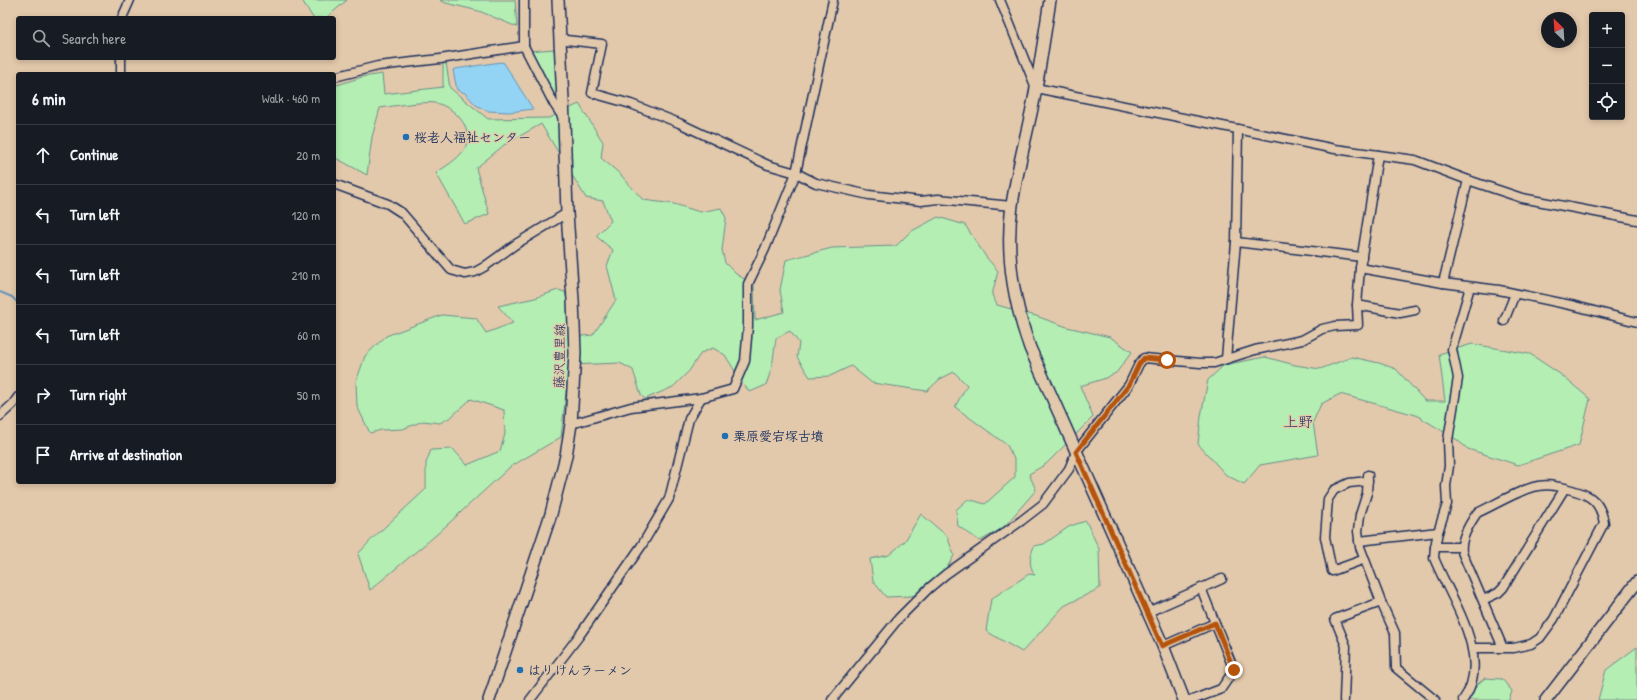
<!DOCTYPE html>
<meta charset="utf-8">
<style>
:root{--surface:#171b24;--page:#242831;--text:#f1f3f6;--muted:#9ea1a6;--line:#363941}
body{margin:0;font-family:"Patrick Hand","Klee One",sans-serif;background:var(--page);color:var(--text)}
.controls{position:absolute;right:12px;top:12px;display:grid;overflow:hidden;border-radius:4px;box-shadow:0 2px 6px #0003}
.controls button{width:36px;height:36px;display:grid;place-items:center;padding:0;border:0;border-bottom:1px solid var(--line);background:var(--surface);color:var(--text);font:20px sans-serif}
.compass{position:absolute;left:1541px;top:12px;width:36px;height:36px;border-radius:50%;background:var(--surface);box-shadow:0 2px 6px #0003;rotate:335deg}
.stop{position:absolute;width:12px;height:12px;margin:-9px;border:3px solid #b45309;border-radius:50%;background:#fff}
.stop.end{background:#b45309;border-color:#fff;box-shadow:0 1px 4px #0008}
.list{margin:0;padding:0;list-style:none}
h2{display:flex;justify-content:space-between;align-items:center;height:52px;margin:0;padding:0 16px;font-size:17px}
h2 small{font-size:13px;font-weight:400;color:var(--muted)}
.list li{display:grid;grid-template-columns:26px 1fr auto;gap:12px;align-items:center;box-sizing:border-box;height:60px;padding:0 16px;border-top:1px solid var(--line)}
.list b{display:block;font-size:15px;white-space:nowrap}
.list em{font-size:13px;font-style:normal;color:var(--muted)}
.icon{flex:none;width:22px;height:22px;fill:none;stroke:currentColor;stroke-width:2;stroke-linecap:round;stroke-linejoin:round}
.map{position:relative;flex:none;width:1637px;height:700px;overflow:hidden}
.search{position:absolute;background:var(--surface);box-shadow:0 2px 6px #0003;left:16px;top:16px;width:320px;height:44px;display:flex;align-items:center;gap:10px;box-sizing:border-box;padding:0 14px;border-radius:4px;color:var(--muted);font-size:15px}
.panel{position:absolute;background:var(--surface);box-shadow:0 2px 6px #0003;left:16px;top:72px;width:320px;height:412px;border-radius:4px}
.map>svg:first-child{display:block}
.green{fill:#b4eeb3;stroke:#688e88}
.water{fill:#93d4f4;stroke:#6392b8}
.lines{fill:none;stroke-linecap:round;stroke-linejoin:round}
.stream{stroke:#6392b8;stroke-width:2}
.street-casing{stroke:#1b2f5e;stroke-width:11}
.secondary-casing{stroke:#1b2f5e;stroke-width:14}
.street{stroke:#e3c9ab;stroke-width:8}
.secondary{stroke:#e3c9ab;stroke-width:11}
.route{stroke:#b45309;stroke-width:5}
.poi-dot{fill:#1f6fb2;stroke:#e3c9ab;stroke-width:1.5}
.labels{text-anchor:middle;stroke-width:3;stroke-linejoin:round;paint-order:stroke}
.poi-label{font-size:13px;font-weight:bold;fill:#1b2f5e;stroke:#e3c9ab;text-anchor:start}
.street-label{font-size:13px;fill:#1b2f5e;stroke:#e3c9ab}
.quarter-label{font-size:15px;fill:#1b2f5e;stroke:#e3c9ab}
</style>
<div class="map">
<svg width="1637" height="700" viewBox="0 0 1637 700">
<rect width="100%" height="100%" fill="#e3c9ab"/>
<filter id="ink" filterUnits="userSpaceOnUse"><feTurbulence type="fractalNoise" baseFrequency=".025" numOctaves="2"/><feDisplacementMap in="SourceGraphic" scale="8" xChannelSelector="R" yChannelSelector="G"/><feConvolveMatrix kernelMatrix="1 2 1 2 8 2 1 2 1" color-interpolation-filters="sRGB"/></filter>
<g filter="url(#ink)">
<g class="green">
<path d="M302 0H347L326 18H313Z"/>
<path d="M440 0H515L517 27 479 11 446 3Z"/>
<path d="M554 49 559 90 558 102 555 99 529 51Z"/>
<path d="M446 63 450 88 488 119 549 118 579 104 603 142 601 158 619 173 643 200 674 204 700 212 721 208 726 218 722 250 725 263 736 274 754 285 755 320 784 312 780 290 786 260 832 248 896 246 910 232 938 217 965 225 986 257 998 271 992 295 997 305 1036 316 1067 327 1110 337 1132 352 1116 373 1103 379 1080 386 1093 417 1046 464 1029 474 1036 490 1003 528 980 541 958 526 956 510 968 499 985 504 1015 477V461L1007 445 955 407 967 385 954 372 940 379 927 391 872 383 851 366 830 376 810 377 797 357 799 343 790 331 776 338 772 367 766 385 750 392 743 384 725 355 713 348 701 353 689 371 673 387 645 399 641 395 633 370 620 363 569 365 561 437 510 467 436 535 370 590 358 554 373 538 426 489V463L431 450 453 449 467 465 500 451 505 434 504 410 471 399 451 417 440 423 423 421 403 429 381 430 370 433 357 406 356 382 365 356 386 336 442 315 476 318 486 333 513 323 498 306 535 298 558 290 565 292 568 303 572 337 593 335 616 300 607 266 613 250 596 236 611 221 603 201 586 198 541 124 504 145 476 168 489 214 465 224 436 173C446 166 457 160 464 150 476 129 455 107 435 103 424 101 393 106 380 108L372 137 367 175 334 157V86L362 77 382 74 384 94 443 87V64Z"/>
<path d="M1472 344 1530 354 1560 374 1590 399 1579 445 1518 465 1468 449 1456 439 1416 415 1340 394 1321 404 1313 422 1318 455 1260 465 1244 484 1226 475 1198 444 1201 416 1208 380 1224 365 1265 357 1295 365 1320 369 1352 357 1379 363 1396 369 1425 401H1445L1439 354Z"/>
<path d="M921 514 947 536 954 555C948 569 938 574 932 590L911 596 886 597 873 581 870 559 889 555 905 541Z"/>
<path d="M1086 521 1099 549 1100 588 1064 606 1022 652 986 631 991 599 1029 574 1035 575C1028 565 1030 557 1034 546L1044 544 1070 526Z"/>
<path d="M1637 647V700H1598L1606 670Z"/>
<path d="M1485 678 1502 679 1512 691 1509 700H1467L1472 689Z"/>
</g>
<path class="water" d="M501 62 504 63 533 109 510 112 487 111 476 105 465 93 457 90 453 70 455 69Z"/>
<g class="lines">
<path class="stream" d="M0 292 12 297 18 303"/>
<defs>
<g id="street">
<path d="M524 0V46L554 104 564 119"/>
<path d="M1000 0 1036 88 1335 149 1415 160 1468 180 1522 198 1637 220"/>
<path d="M122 18 130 0"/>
<path d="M561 36 566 40 602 44 592 93 631 104 679 123 768 165 796 173 816 183 869 195 921 201 938 199 1012 206"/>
<path d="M121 58V74"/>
<path d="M334 77 378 66 440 59 524 46"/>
<path d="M334 184 388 204 402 213 451 270 465 274 475 272 484 267 516 244 567 213"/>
<path d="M1236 242 1362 257"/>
<path d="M1360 268 1443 283 1499 290 1575 306 1637 322"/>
<path d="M1443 283 1468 180"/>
<path d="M1357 305 1400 313 1415 310"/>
<path d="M1504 321 1515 294"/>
<path d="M1226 359 1236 242 1238 129"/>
<path d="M0 416 13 404 18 397"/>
<path d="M571 424 631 407 701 398 733 389 745 361 748 326V284L765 249 796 173 833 0"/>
<path d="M1368 475 1367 493 1360 515 1358 531 1360 547 1381 602 1395 633 1396 668 1435 700"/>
<path d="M1359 541 1438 532"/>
<path d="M1435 547H1461"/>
<path d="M1365 559 1332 571 1325 537 1328 499 1334 490 1349 483 1368 481"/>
<path d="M1483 600 1498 593 1503 588 1565 488"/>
<path d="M1148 612 1222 579"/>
<path d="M1163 646 1215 623"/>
<path d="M1472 648H1514L1531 644 1540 638 1554 619 1604 523C1600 498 1586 493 1564 488 1552 485 1544 484 1533 487 1516 492 1494 505 1477 513 1470 523 1460 540 1462 552L1503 648"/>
<path d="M530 700 579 636 642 545 669 499 689 419 701 398"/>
<path d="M832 700 899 618 928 589 946 574 1021 521 1043 504 1069 469 1076 452 1129 385 1139 364 1144 358 1200 363H1214L1255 350 1302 340 1322 329 1335 326 1358 325 1357 305 1360 268 1378 155"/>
<path d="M1192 700 1221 689 1234 670 1201 588"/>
<path d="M1344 700 1346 646 1335 619 1381 602"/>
<path d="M1463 700C1494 658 1450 598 1434 558L1435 547 1438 532 1447 504 1446 486 1449 466 1448 440 1458 378 1452 349 1470 287"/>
</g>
<g id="secondary">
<path d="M1050 0C1045 33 1040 66 1034 99 1027 134 1017 170 1012 205 1005 254 1014 303 1030 348L1163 646 1184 700"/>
<path d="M489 700 551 514 566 456 571 424 575 353 573 300 567 213 564 120 558 0"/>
<path d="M1546 700 1637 582"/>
</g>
</defs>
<use href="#street" class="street-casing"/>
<use href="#secondary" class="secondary-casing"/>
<use href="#street" class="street"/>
<use href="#secondary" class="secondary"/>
</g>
</g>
<g class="lines" filter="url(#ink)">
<path class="route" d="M1167 360 1144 358 1139 364 1129 385 1076 452 1162 646 1215 623 1234 670"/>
</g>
<g class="poi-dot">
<circle cx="406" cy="137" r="4"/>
<circle cx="725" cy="436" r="4"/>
<circle cx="520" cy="670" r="4"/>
</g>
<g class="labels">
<g class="poi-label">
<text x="414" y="142">桜老人福祉センター</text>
<text x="733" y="441">栗原愛宕塚古墳</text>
<text x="528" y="675">はりけんラーメン</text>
</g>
<g class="street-label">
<text transform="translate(559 356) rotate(-89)" y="5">藤沢豊里線</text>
</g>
<g class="quarter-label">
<text x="1298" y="427">上野</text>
</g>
</g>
</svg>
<div class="controls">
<button>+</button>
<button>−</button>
<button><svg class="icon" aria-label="locate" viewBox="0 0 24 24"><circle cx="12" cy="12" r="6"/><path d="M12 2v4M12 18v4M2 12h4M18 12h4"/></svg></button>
</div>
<svg class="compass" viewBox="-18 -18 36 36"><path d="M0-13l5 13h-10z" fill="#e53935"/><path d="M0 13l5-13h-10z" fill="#9ea1a6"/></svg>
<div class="stop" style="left:1167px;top:360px"></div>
<div class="stop end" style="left:1234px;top:670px"></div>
<div class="search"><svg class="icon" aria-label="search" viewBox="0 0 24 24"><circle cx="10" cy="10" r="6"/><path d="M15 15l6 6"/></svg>Search here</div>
<section class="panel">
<h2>6 min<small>Walk · 460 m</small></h2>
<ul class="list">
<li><svg class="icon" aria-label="ahead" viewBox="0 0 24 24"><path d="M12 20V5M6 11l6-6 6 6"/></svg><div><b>Continue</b></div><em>20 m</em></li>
<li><svg class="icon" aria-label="left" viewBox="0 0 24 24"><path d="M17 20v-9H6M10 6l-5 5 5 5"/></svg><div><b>Turn left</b></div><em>120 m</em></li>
<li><svg class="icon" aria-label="left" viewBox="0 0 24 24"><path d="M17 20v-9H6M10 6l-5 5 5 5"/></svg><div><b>Turn left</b></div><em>210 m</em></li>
<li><svg class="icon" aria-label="left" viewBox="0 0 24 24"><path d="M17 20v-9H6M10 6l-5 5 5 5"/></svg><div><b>Turn left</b></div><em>60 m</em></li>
<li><svg class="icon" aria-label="right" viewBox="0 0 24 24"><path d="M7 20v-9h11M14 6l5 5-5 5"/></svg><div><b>Turn right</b></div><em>50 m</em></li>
<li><svg class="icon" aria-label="arrive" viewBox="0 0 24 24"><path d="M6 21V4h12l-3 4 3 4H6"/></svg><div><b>Arrive at destination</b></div></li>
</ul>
</section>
</div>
